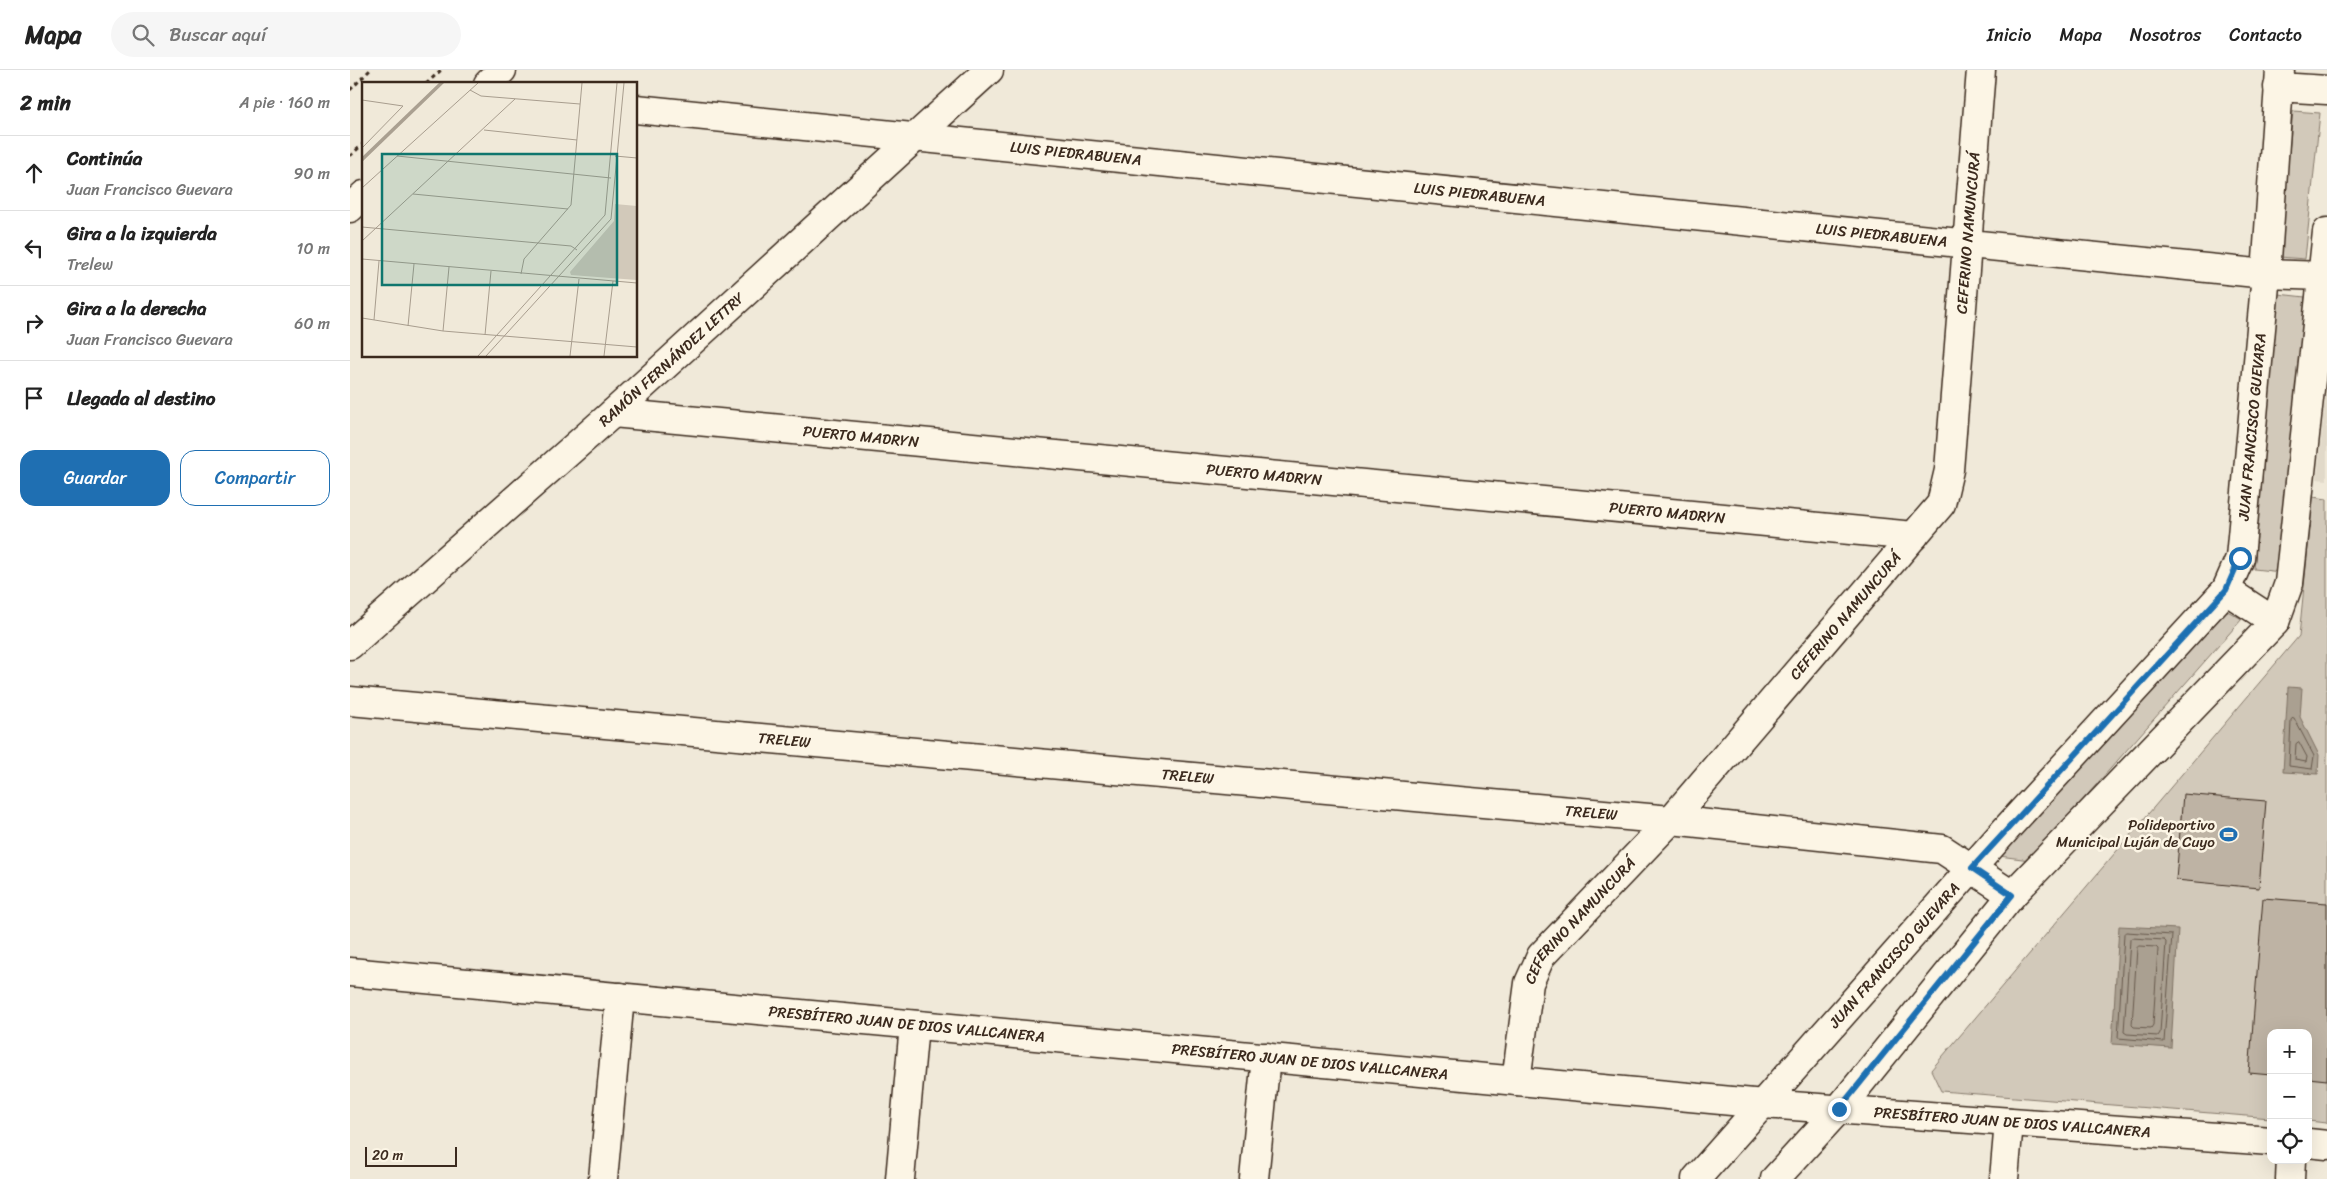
<!DOCTYPE html>
<html lang="es">
<meta charset="utf-8">
<style>
:root{--surface:#fff;--page:#f6f6f6;--text:#222;--muted:#767676;--line:#e0e0e0;--accent:#1f6fb2}
body{margin:0;font-family:Sriracha,sans-serif;background:var(--page);color:var(--text)}
.controls{position:absolute;right:15px;bottom:15px;display:grid;overflow:hidden;border-radius:10px;box-shadow:0 5px 20px #0002}
.controls button{width:45px;height:45px;display:grid;place-items:center;padding:0;border:0;border-bottom:1px solid var(--line);background:var(--surface);color:var(--text);font:25px sans-serif}
.scale{position:absolute;left:15px;bottom:12px;width:92px;box-sizing:border-box;padding-left:5px;border:2px solid #3b2a1e;border-top:0;font-size:14px;line-height:18px;white-space:nowrap;color:#3b2a1e;-webkit-text-stroke:4px #fcf5e5;paint-order:stroke}
.stop{position:absolute;width:15px;height:15px;margin:-11px;border:4px solid #1f6fb2;border-radius:50%;background:#fff}
.stop.end{background:#1f6fb2;border-color:#fff;box-shadow:0 1px 5px #0008}
.list{margin:0;padding:0;list-style:none}
h2{display:flex;justify-content:space-between;align-items:center;height:65px;margin:0;padding:0 20px;font-size:21px}
h2 small{font-size:16px;font-weight:400;color:var(--muted)}
.list li{display:grid;grid-template-columns:32px 1fr auto;gap:15px;align-items:center;box-sizing:border-box;height:75px;padding:0 20px;border-top:1px solid var(--line)}
.list b{display:block;font-size:19px;white-space:nowrap}
.list p{margin:0;font-size:16px;white-space:nowrap;color:var(--muted)}
.list em{font-size:16px;font-style:normal;color:var(--muted)}
.actions{display:flex;gap:10px;padding:15px 20px}
.actions a{flex:1;padding:11px 0;border:1px solid var(--accent);border-radius:15px;text-align:center;font-size:18px;color:var(--accent)}
.actions .main{background:var(--accent);color:#fff}
.icon{flex:none;width:28px;height:28px;fill:none;stroke:currentColor;stroke-width:2;stroke-linecap:round;stroke-linejoin:round}
.map{position:relative;flex:none;width:1977px;height:1109px;overflow:hidden}
header{display:flex;align-items:center;gap:30px;box-sizing:border-box;height:70px;padding:0 25px;background:var(--surface);border-bottom:1px solid var(--line)}
header strong{font-size:24px}
nav{display:flex;gap:28px;margin-inline-start:auto;font-size:18px}
.search{width:350px;height:45px;background:var(--page);display:flex;align-items:center;gap:12px;box-sizing:border-box;padding:0 18px;border-radius:28px;color:var(--muted);font-size:19px}
main{display:flex}
aside{flex:1;background:var(--surface)}
.map>svg:first-child{display:block}
.built{fill:#e1d9c9}
.green{fill:#d2c9ba;stroke:#867a6c}
.water{fill:#aaa091;stroke:#7e7163}
.lines{fill:none;stroke-linecap:round;stroke-linejoin:round}
.shore{stroke:#67594c;stroke-width:1}
.building{fill:#beb3a4;stroke:#3b2a1e}
.minor-casing{stroke:#3b2a1e;stroke-width:31}
.major-casing{stroke:#3b2a1e;stroke-width:31}
.path{stroke:#3b2a1e;stroke-width:3;stroke-dasharray:4 4;stroke-linecap:butt}
.minor{stroke:#fcf5e5;stroke-width:28}
.major{stroke:#fcf5e5;stroke-width:28}
.route{stroke:#1f6fb2;stroke-width:6}
.labels{text-anchor:middle;stroke-width:5;stroke-linejoin:round;paint-order:stroke}
.street-label{font-size:15px;fill:#3b2a1e;stroke:#fcf5e5}
.poi-label{font-size:15px;fill:#3b2a1e;stroke:#fcf5e5;text-anchor:end}
.inset-road{fill:none;stroke:#a89d8e;stroke-width:1}
.view{fill:#0f766e;fill-opacity:0.15;stroke:#0f766e;stroke-width:2.5}
.inset-edge{fill:none;stroke:#3b2a1e;stroke-width:2.5}
</style>
<header>
<strong>Mapa</strong>
<div class="search"><svg class="icon" aria-label="search" viewBox="0 0 24 24"><circle cx="10" cy="10" r="6"/><path d="M15 15l6 6"/></svg>Buscar aquí</div>
<nav><a>Inicio</a><a>Mapa</a><a>Nosotros</a><a>Contacto</a></nav>
</header>
<main>
<aside>
<h2>2 min<small>A pie · 160 m</small></h2>
<ul class="list">
<li><svg class="icon" aria-label="ahead" viewBox="0 0 24 24"><path d="M12 20V5M6 11l6-6 6 6"/></svg><div><b>Continúa</b><p>Juan Francisco Guevara</p></div><em>90 m</em></li>
<li><svg class="icon" aria-label="left" viewBox="0 0 24 24"><path d="M17 20v-9H6M10 6l-5 5 5 5"/></svg><div><b>Gira a la izquierda</b><p>Trelew</p></div><em>10 m</em></li>
<li><svg class="icon" aria-label="right" viewBox="0 0 24 24"><path d="M7 20v-9h11M14 6l5 5-5 5"/></svg><div><b>Gira a la derecha</b><p>Juan Francisco Guevara</p></div><em>60 m</em></li>
<li><svg class="icon" aria-label="arrive" viewBox="0 0 24 24"><path d="M6 21V4h12l-3 4 3 4H6"/></svg><div><b>Llegada al destino</b></div></li>
</ul>
<div class="actions"><a class="main">Guardar</a><a>Compartir</a></div>
</aside>
<div class="map">
<svg width="1977" height="1109" viewBox="0 0 1977 1109">
<rect width="100%" height="100%" fill="#f0e9d9"/>
<filter id="ink" filterUnits="userSpaceOnUse"><feTurbulence type="fractalNoise" baseFrequency=".02" numOctaves="2"/><feDisplacementMap in="SourceGraphic" scale="10" xChannelSelector="R" yChannelSelector="G"/><feConvolveMatrix kernelMatrix="1 2 1 2 8 2 1 2 1" color-interpolation-filters="sRGB"/></filter>
<g filter="url(#ink)">
<path class="built" d="M1977 309V410L1967 409Z"/>
<g class="green">
<path d="M1943 41 1970 43 1955 189 1929 187Z"/>
<path d="M1928 224 1955 227 1931 502 1904 499Z"/>
<path d="M1963 427 1977 429V1053L1958 1051V963H1921V1048L1591 1021 1581 1000 1949 566Z"/>
<path d="M1870 537 1892 549 1680 790 1649 786Z"/>
</g>
<g class="water">
<path d="M1938 617 1952 618 1950 647 1969 685 1968 704 1933 702Z"/>
<path d="M1769 856 1828 859 1821 978 1762 974Z"/>
</g>
<g class="lines">
<g class="shore">
<path d="M1944 648 1964 686 1962 699 1939 696 1941 650Z"/>
<path d="M1949 672 1957 687 1956 692 1945 690 1946 674Z"/>
<path d="M1776 862 1822 865 1814 972 1768 968 1774 864Z"/>
<path d="M1782 868 1814 870 1816 872 1810 963 1808 966 1777 964 1774 962 1780 870Z"/>
<path d="M1789 876 1806 877 1808 879 1803 955 1801 958 1784 957 1782 955 1787 878Z"/>
</g>
</g>
<g class="building">
<path d="M1833 724 1916 731 1909 818 1826 810Z"/>
<path d="M1913 828 1977 833V1010L1958 1008V963H1921V1005L1899 1003Z"/>
</g>
<g class="lines">
<defs>
<g id="minor">
<path d="M1928 17 1977 20"/>
<path id="s1" d="M286 39 1916 204 1973 206"/>
<path id="s2" d="M263 343 1564 466"/>
<path d="M1876 520 1925 552"/>
<path id="s3" d="M0 575 263 343 639 0"/>
<path id="s4" d="M0 631 1321 750 1592 779 1662 825"/>
<path id="s5" d="M0 902 1414 1034 1921 1071"/>
<path id="s6" d="M1166 1011 1179 913 1191 886 1321 750 1591 434 1599 400 1631 0"/>
<path d="M1958 1073 1977 1075"/>
<path d="M253 1109 270 927"/>
<path d="M550 1109 564 955"/>
<path d="M904 1109 916 987"/>
<path id="s7" d="M1346 1109 1658 757 1876 520 1890 488 1916 204 1930 0"/>
<path d="M1425 1109 1489 1039 1662 825 1925 552 1939 513 1977 162"/>
<path d="M1654 1109 1659 1052"/>
<path d="M1940 1109 1941 1090"/>
</g>
<g id="major">
<path d="M138 14 152 0"/>
<path d="M0 138 14 125"/>
</g>
</defs>
<use href="#minor" class="minor-casing"/>
<use href="#major" class="major-casing"/>
<g class="path">
<path d="M76 14 91 0"/>
<path d="M0 20 20 0"/>
<path d="M0 86 14 73"/>
</g>
<use href="#minor" class="minor"/>
<use href="#major" class="major"/>
</g>
</g>
<g class="lines" filter="url(#ink)">
<path class="route" d="M1489 1039 1662 825 1622 798 1876 520 1890 488"/>
</g>
<defs>
<symbol id="stadium-bare" viewBox="-9 -9 18 18"><path d="M0-5a6.5 5 0 1 0 0 10a6.5 5 0 1 0 0-10ZM-3.5-1.8h7v3.6h-7Z" fill="#1f6fb2" stroke="#fcf5e5" stroke-width="2.5" paint-order="stroke"/></symbol>
</defs>
<g fill-rule="evenodd">
<use href="#stadium-bare" x="1866" y="752" width="25" height="25"/>
</g>
<g class="labels">
<g class="street-label">
<text dy="5" stroke="none"><textPath href="#s1" startOffset="442">LUIS PIEDRABUENA</textPath></text>
<text dy="5" stroke="none"><textPath href="#s1" startOffset="848">LUIS PIEDRABUENA</textPath></text>
<text dy="5" stroke="none"><textPath href="#s6" startOffset="1005">CEFERINO NAMUNCURÁ</textPath></text>
<text dy="5" stroke="none"><textPath href="#s1" startOffset="1252">LUIS PIEDRABUENA</textPath></text>
<text dy="5" stroke="none"><textPath href="#s3" startOffset="430">RAMÓN FERNÁNDEZ LETTRY</textPath></text>
<text dy="5" stroke="none"><textPath href="#s7" startOffset="959">JUAN FRANCISCO GUEVARA</textPath></text>
<text dy="5" stroke="none"><textPath href="#s2" startOffset="249">PUERTO MADRYN</textPath></text>
<text dy="5" stroke="none"><textPath href="#s2" startOffset="654">PUERTO MADRYN</textPath></text>
<text dy="5" stroke="none"><textPath href="#s2" startOffset="1059">PUERTO MADRYN</textPath></text>
<text dy="5" stroke="none"><textPath href="#s6" startOffset="585">CEFERINO NAMUNCURÁ</textPath></text>
<text dy="5" stroke="none"><textPath href="#s4" startOffset="436">TRELEW</textPath></text>
<text dy="5" stroke="none"><textPath href="#s4" startOffset="841">TRELEW</textPath></text>
<text dy="5" stroke="none"><textPath href="#s4" startOffset="1246">TRELEW</textPath></text>
<text dy="5" stroke="none"><textPath href="#s6" startOffset="180">CEFERINO NAMUNCURÁ</textPath></text>
<text dy="5" stroke="none"><textPath href="#s7" startOffset="299">JUAN FRANCISCO GUEVARA</textPath></text>
<text dy="5" stroke="none"><textPath href="#s5" startOffset="559">PRESBÍTERO JUAN DE DIOS VALLCANERA</textPath></text>
<text dy="5" stroke="none"><textPath href="#s5" startOffset="964">PRESBÍTERO JUAN DE DIOS VALLCANERA</textPath></text>
<text dy="5" stroke="none"><textPath href="#s5" startOffset="1669">PRESBÍTERO JUAN DE DIOS VALLCANERA</textPath></text>
</g>
<g class="poi-label">
<text x="1865" y="760">Polideportivo<tspan x="1865" dy="17">Municipal Luján de Cuyo</tspan></text>
</g>
</g>
<g transform="translate(12 12)">
<rect width="275" height="275" fill="#f0e9d9"/>
<path d="M253 122 275 124V198L209 193 208 190 252 139Z" fill="#d2c9ba"/>
<path d="M77 1H82L0 80V75Z" fill="#aaa091"/>
<path class="inset-road" d="M108 8 119 14 218 22M0 18 41 24M122 48 215 58M0 66 41 24M35 74 249 96M253 74 275 76M0 106 116 1M51 112 206 127M0 145 209 164 215 168M0 159 153 17M0 177 275 201M159 192 162 177 209 123 220 1M0 236 81 249 275 265M12 238 17 179M46 244 52 182M81 249 87 185M123 253 129 189M116 274 243 133 255 1M124 274 249 137 262 1M208 274 217 197M242 274 251 199"/>
<path class="view" d="M20 72H255V203H20Z"/>
<rect width="275" height="275" class="inset-edge"/>
</g>
</svg>
<div class="controls">
<button>+</button>
<button>−</button>
<button><svg class="icon" aria-label="locate" viewBox="0 0 24 24"><circle cx="12" cy="12" r="6"/><path d="M12 2v4M12 18v4M2 12h4M18 12h4"/></svg></button>
</div>
<div class="scale">20 m</div>
<div class="stop" style="left:1890px;top:488px"></div>
<div class="stop end" style="left:1489px;top:1039px"></div>
</div>
</main>
